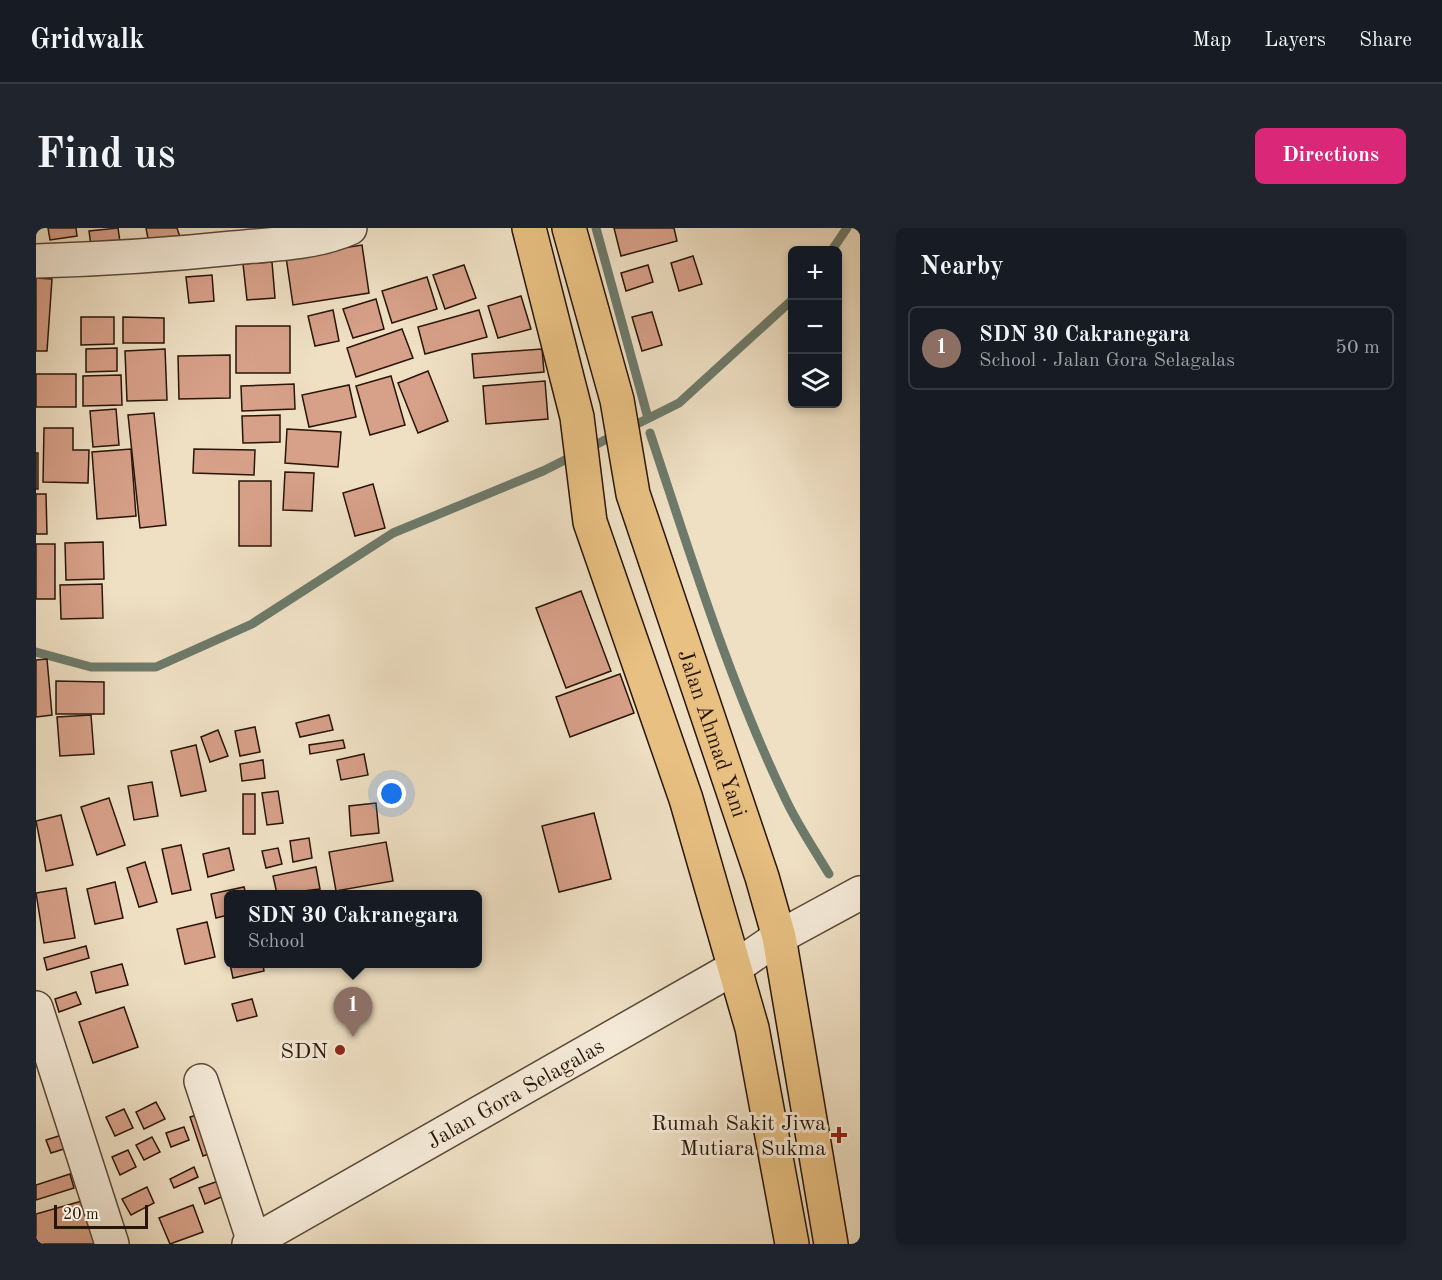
<!DOCTYPE html>
<meta charset="utf-8">
<style>
:root{--surface:#171b24;--page:#20242c;--text:#f1f3f6;--muted:#9ea1a6;--line:#363941;--accent:#db2777}
body{margin:0;font-family:"Old Standard TT",serif;background:var(--page);color:var(--text)}
.controls{position:absolute;right:18px;top:18px;display:grid;overflow:hidden;border-radius:9px;box-shadow:0 3px 9px #0003}
.controls button{width:54px;height:54px;display:grid;place-items:center;padding:0;border:0;border-bottom:2px solid var(--line);background:var(--surface);color:var(--text);font:30px sans-serif}
.scale{position:absolute;left:18px;bottom:15px;width:94px;box-sizing:border-box;padding-left:6px;border:3px solid #291507;border-top:0;font-size:16px;line-height:21px;white-space:nowrap;color:#291507;-webkit-text-stroke:4px #f5ebd9;paint-order:stroke}
.you{position:absolute;left:356px;top:566px;width:21px;height:21px;margin:-15px;border:4px solid #fff;border-radius:50%;background:#1a73e8;box-shadow:0 0 0 9px #1a73e833}
.badge{display:grid;place-items:center;width:39px;height:39px;border-radius:50%;background:var(--accent);color:#fff;font-size:20px;font-weight:700}
.pin{position:absolute;translate:-50% -50px;filter:drop-shadow(0 2px 3px #0008)}
.pin::after{content:'';position:absolute;top:32px;width:21px;height:18px;background:inherit;clip-path:polygon(0 0,100% 0,50% 100%)}
.popup{position:absolute;left:188px;top:662px;width:258px;height:78px;box-sizing:border-box;display:grid;place-content:center;border-radius:9px;background:var(--surface);filter:drop-shadow(0 2px 4px #0005);font-size:20px;white-space:nowrap;color:var(--muted)}
.popup b{font-size:22px;color:var(--text)}
.popup::after{content:'';position:absolute;left:50%;top:100%;margin-left:-12px;border:12px solid transparent;border-top-color:var(--surface)}
.list{margin:0;padding:0;list-style:none}
h2{display:flex;justify-content:space-between;align-items:center;height:78px;margin:0;padding:0 24px;font-size:26px}
h2 small{font-size:20px;font-weight:400;color:var(--muted)}
.list li{display:grid;grid-template-columns:39px 1fr auto;gap:18px;align-items:center;box-sizing:border-box;height:84px;margin:0 12px 12px;padding:0 12px;border:2px solid var(--line);border-radius:9px}
.list b{display:block;font-size:22px;white-space:nowrap}
.list p{margin:0;font-size:20px;white-space:nowrap;color:var(--muted)}
.list em{font-size:20px;font-style:normal;color:var(--muted)}
.icon{flex:none;width:33px;height:33px;fill:none;stroke:currentColor;stroke-width:2;stroke-linecap:round;stroke-linejoin:round}
.map{position:relative;flex:none;width:824px;height:1016px;overflow:hidden;border-radius:9px}
header{display:flex;align-items:center;gap:36px;box-sizing:border-box;height:84px;padding:0 30px;background:var(--surface);border-bottom:2px solid var(--line)}
header strong{font-size:28px}
nav{display:flex;gap:33px;margin-inline-start:auto;font-size:21px}
.intro{display:flex;align-items:center;justify-content:space-between;box-sizing:border-box;height:144px;padding:0 36px}
h1{margin:0;font-size:42px}
.button{padding:15px 27px;border-radius:9px;background:var(--accent);color:#fff;font-size:21px;font-weight:700}
main{display:flex;gap:36px;padding:0 36px}
aside{flex:1;background:var(--surface);border-radius:9px;box-shadow:0 3px 9px #0003}
.map>svg:first-child{display:block}
.lines{fill:none;stroke-linecap:round;stroke-linejoin:round}
.stream{stroke:#6d7a6b;stroke-width:9}
.building{fill:#d7a089;stroke:#291507;stroke-width:1.5}
.minor-casing{stroke:#5a4836;stroke-width:36}
.highway-casing{stroke:#291507;stroke-width:36}
.minor{stroke:#f5ebd9;stroke-width:33}
.highway{stroke:#e8c082;stroke-width:33}
.poi-dot{fill:#8f2418;stroke:#f5ebd9;stroke-width:2}
.labels{text-anchor:middle;stroke-width:6;stroke-linejoin:round;paint-order:stroke}
.street-label{font-size:22px;fill:#291507;stroke:#f5ebd9}
.poi-label{font-size:22px;fill:#291507;stroke:#f5ebd9;text-anchor:end}
</style>
<header>
<strong>Gridwalk</strong>
<nav><a>Map</a><a>Layers</a><a>Share</a></nav>
</header>
<div class="intro"><h1>Find us</h1><a class="button">Directions</a></div>
<main>
<div class="map">
<svg width="824" height="1016" viewBox="0 0 824 1016">
<rect width="100%" height="100%" fill="#efe0c4"/>
<filter id="stains"><feTurbulence type="fractalNoise" baseFrequency=".00333" numOctaves="4"/><feColorMatrix values="0 0 0 0 .2 0 0 0 0 .09 0 0 0 0 .02 0 0 0 .5 -.17"/></filter>
<radialGradient id="worn" r=".72"><stop offset=".6" stop-color="#630" stop-opacity="0"/><stop offset="1" stop-color="#630" stop-opacity=".3"/></radialGradient>
<g class="lines">
<g class="stream">
<path d="M560 0 612 190"/>
<path d="M796 22 811 0"/>
<path d="M614 205C655 328 693 453 749 570 761 596 778 621 793 646"/>
<path d="M551 221 643 175 756 72"/>
<path d="M0 424 55 439H120L216 396 357 305 507 243 539 227"/>
</g>
</g>
<g class="building">
<path d="M12 0H40L41 8 14 12Z"/>
<path d="M82 0 84 14 55 18 53 3Z"/>
<path d="M110 0H141L146 15 114 21Z"/>
<path d="M578 0H638L641 13 585 28Z"/>
<path d="M326 17 333 65 257 77 250 29Z"/>
<path d="M657 28 666 56 643 63 635 35Z"/>
<path d="M236 34 239 70 211 72 207 36Z"/>
<path d="M428 37 440 70 409 81 397 47Z"/>
<path d="M612 37 617 54 590 63 585 45Z"/>
<path d="M176 47 178 73 153 75 150 49Z"/>
<path d="M391 49 401 81 356 95 346 63Z"/>
<path d="M0 50 16 51 11 123H0Z"/>
<path d="M485 68 495 101 462 110 452 78Z"/>
<path d="M340 71 348 101 317 110 307 81Z"/>
<path d="M297 82 303 113 279 118 272 88Z"/>
<path d="M443 82 451 109 389 126 382 99Z"/>
<path d="M616 84 626 117 606 123 596 89Z"/>
<path d="M45 89H78V116L45 117Z"/>
<path d="M87 89 128 90V115H87Z"/>
<rect x="200" y="98" width="54" height="47"/>
<path d="M366 101 377 130 320 149 311 120Z"/>
<path d="M81 120V143L50 144V121Z"/>
<path d="M129 121 131 172 91 173 89 123Z"/>
<path d="M506 121 508 144 438 150 436 126Z"/>
<path d="M194 127V170L143 171 142 128Z"/>
<path d="M392 143 412 193 382 205 362 155Z"/>
<rect x="0" y="146" width="40" height="33"/>
<path d="M85 147 86 177 47 178V148Z"/>
<path d="M355 148 369 197 334 207 320 158Z"/>
<path d="M509 153 512 191 450 196 447 158Z"/>
<path d="M258 156 259 181 206 183 205 158Z"/>
<path d="M313 157 320 189 273 199 266 167Z"/>
<path d="M80 181 83 217 57 219 54 183Z"/>
<path d="M118 185 130 297 104 300 92 187Z"/>
<path d="M244 187V214L207 215 206 188Z"/>
<path d="M8 200H37V222H53L52 255 7 254Z"/>
<path d="M251 201 305 204 302 239 249 235Z"/>
<path d="M95 221 100 288 61 291 56 224Z"/>
<path d="M158 221 219 222 218 247 157 245Z"/>
<rect x="0" y="225" width="2" height="36"/>
<path d="M249 244 278 245 276 283 247 282Z"/>
<rect x="203" y="253" width="32" height="65"/>
<path d="M337 256 349 300 319 308 307 265Z"/>
<path d="M0 266H10L11 306H0Z"/>
<path d="M67 314 68 351 30 352 29 315Z"/>
<rect x="0" y="316" width="19" height="55"/>
<path d="M66 356 67 390 25 391 24 357Z"/>
<path d="M545 363 575 443 530 460 500 380Z"/>
<path d="M11 431 16 487 0 489V432Z"/>
<path d="M584 446 598 485 534 509 520 469Z"/>
<path d="M20 453 68 454V486H20Z"/>
<path d="M55 487 58 526 24 528 21 489Z"/>
<path d="M293 487 297 502 264 509 260 495Z"/>
<path d="M219 499 224 524 204 528 199 503Z"/>
<path d="M182 502 192 528 174 534 165 509Z"/>
<path d="M307 512 309 520 274 526 273 517Z"/>
<path d="M160 517 170 563 145 568 135 523Z"/>
<path d="M328 526 332 547 305 552 301 532Z"/>
<path d="M227 532 229 550 206 553 204 536Z"/>
<path d="M116 554 122 588 98 592 92 558Z"/>
<path d="M242 563 247 595 231 597 226 565Z"/>
<rect x="207" y="566" width="12" height="40"/>
<path d="M73 570 89 617 61 627 45 579Z"/>
<path d="M340 575 343 605 315 608 313 578Z"/>
<path d="M558 585 575 651 523 664 506 598Z"/>
<path d="M25 587 37 637 10 643 0 593Z"/>
<path d="M273 610 276 630 257 634 254 613Z"/>
<path d="M350 614 357 653 300 663 293 624Z"/>
<path d="M145 617 155 662 136 666 126 621Z"/>
<path d="M193 620 198 642 172 649 167 626Z"/>
<path d="M242 620 246 636 230 640 226 623Z"/>
<path d="M109 634 121 674 103 679 91 640Z"/>
<path d="M280 639 284 661 241 666 237 648Z"/>
<path d="M79 654 87 690 59 696 51 661Z"/>
<path d="M208 659 210 666H192V687L180 690 175 666Z"/>
<path d="M30 660 39 710 8 715 0 665Z"/>
<path d="M171 694 179 729 149 736 141 701Z"/>
<path d="M50 718 53 730 11 742 8 730Z"/>
<path d="M86 736 92 757 60 765 55 744Z"/>
<path d="M194 736H227L228 743 197 750Z"/>
<path d="M40 764 45 776 23 784 19 771Z"/>
<path d="M216 771 221 788 201 793 196 776Z"/>
<path d="M88 779 102 819 57 835 43 794Z"/>
<path d="M120 874 129 891 108 901 100 884Z"/>
<path d="M88 881 97 900 79 908 70 889Z"/>
<path d="M171 884 184 922 167 928 154 889Z"/>
<path d="M148 899 153 912 135 919 130 905Z"/>
<path d="M26 907 31 920 15 925 10 912Z"/>
<path d="M116 909 124 924 108 932 100 917Z"/>
<path d="M92 922 100 939 84 947 76 929Z"/>
<path d="M158 939 162 949 138 960 134 951Z"/>
<path d="M34 946 38 960 0 972V957Z"/>
<path d="M185 952 190 967 169 976 163 960Z"/>
<path d="M111 959 118 975 95 987 86 971Z"/>
<path d="M53 971 66 1016H0V986Z"/>
<path d="M157 977 167 1004 134 1016 123 990Z"/>
</g>
<g class="lines">
<defs>
<g id="minor">
<path d="M0 33C66 31 131 27 197 20 237 16 277 16 314 0"/>
<path d="M0 780 76 1016"/>
<path d="M165 853 218 1014"/>
<path id="s1" d="M213 1016 698 740 743 709 824 665"/>
</g>
<g id="highway">
<path d="M493 0 541 189 554 294 650 571 716 800 756 1016"/>
<path id="s2" d="M533 0 581 172 597 266 726 649 743 709 795 1016"/>
</g>
</defs>
<use href="#minor" class="minor-casing"/>
<use href="#highway" class="highway-casing"/>
<use href="#minor" class="minor"/>
<use href="#highway" class="highway"/>
</g>
<g class="poi-dot">
<circle cx="304" cy="822" r="6"/>
<path d="M800 898h6v6h6v6h-6v6h-6v-6h-6v-6h6z"/>
</g>
<g class="labels">
<g class="street-label">
<text dy="8" stroke="none"><textPath href="#s2" startOffset="526">Jalan Ahmad Yani</textPath></text>
<text dy="8" stroke="none"><textPath href="#s1" startOffset="306">Jalan Gora Selagalas</textPath></text>
</g>
<g class="poi-label">
<text x="292" y="830">SDN</text>
<text x="790" y="902">Rumah Sakit Jiwa<tspan x="790" dy="25">Mutiara Sukma</tspan></text>
</g>
</g>
<rect width="100%" height="100%" filter="url(#stains)"/>
<rect width="100%" height="100%" fill="url(#worn)"/>
</svg>
<div class="controls">
<button>+</button>
<button>−</button>
<button><svg class="icon" aria-label="layers" viewBox="0 0 24 24"><path d="M12 4l9 5-9 5-9-5zM3 14l9 5 9-5"/></svg></button>
</div>
<div class="scale">20 m</div>
<div class="you"></div>
<div class="pin badge" style="left:317px;top:809px;background:#8d6e63">1</div>
<div class="popup"><b>SDN 30 Cakranegara</b>School</div>
</div>
<aside>
<h2>Nearby<small></small></h2>
<ul class="list">
<li><span class="badge" style="background:#8d6e63">1</span><div><b>SDN 30 Cakranegara</b><p>School · Jalan Gora Selagalas</p></div><em>50 m</em></li>
</ul>
</aside>
</main>
